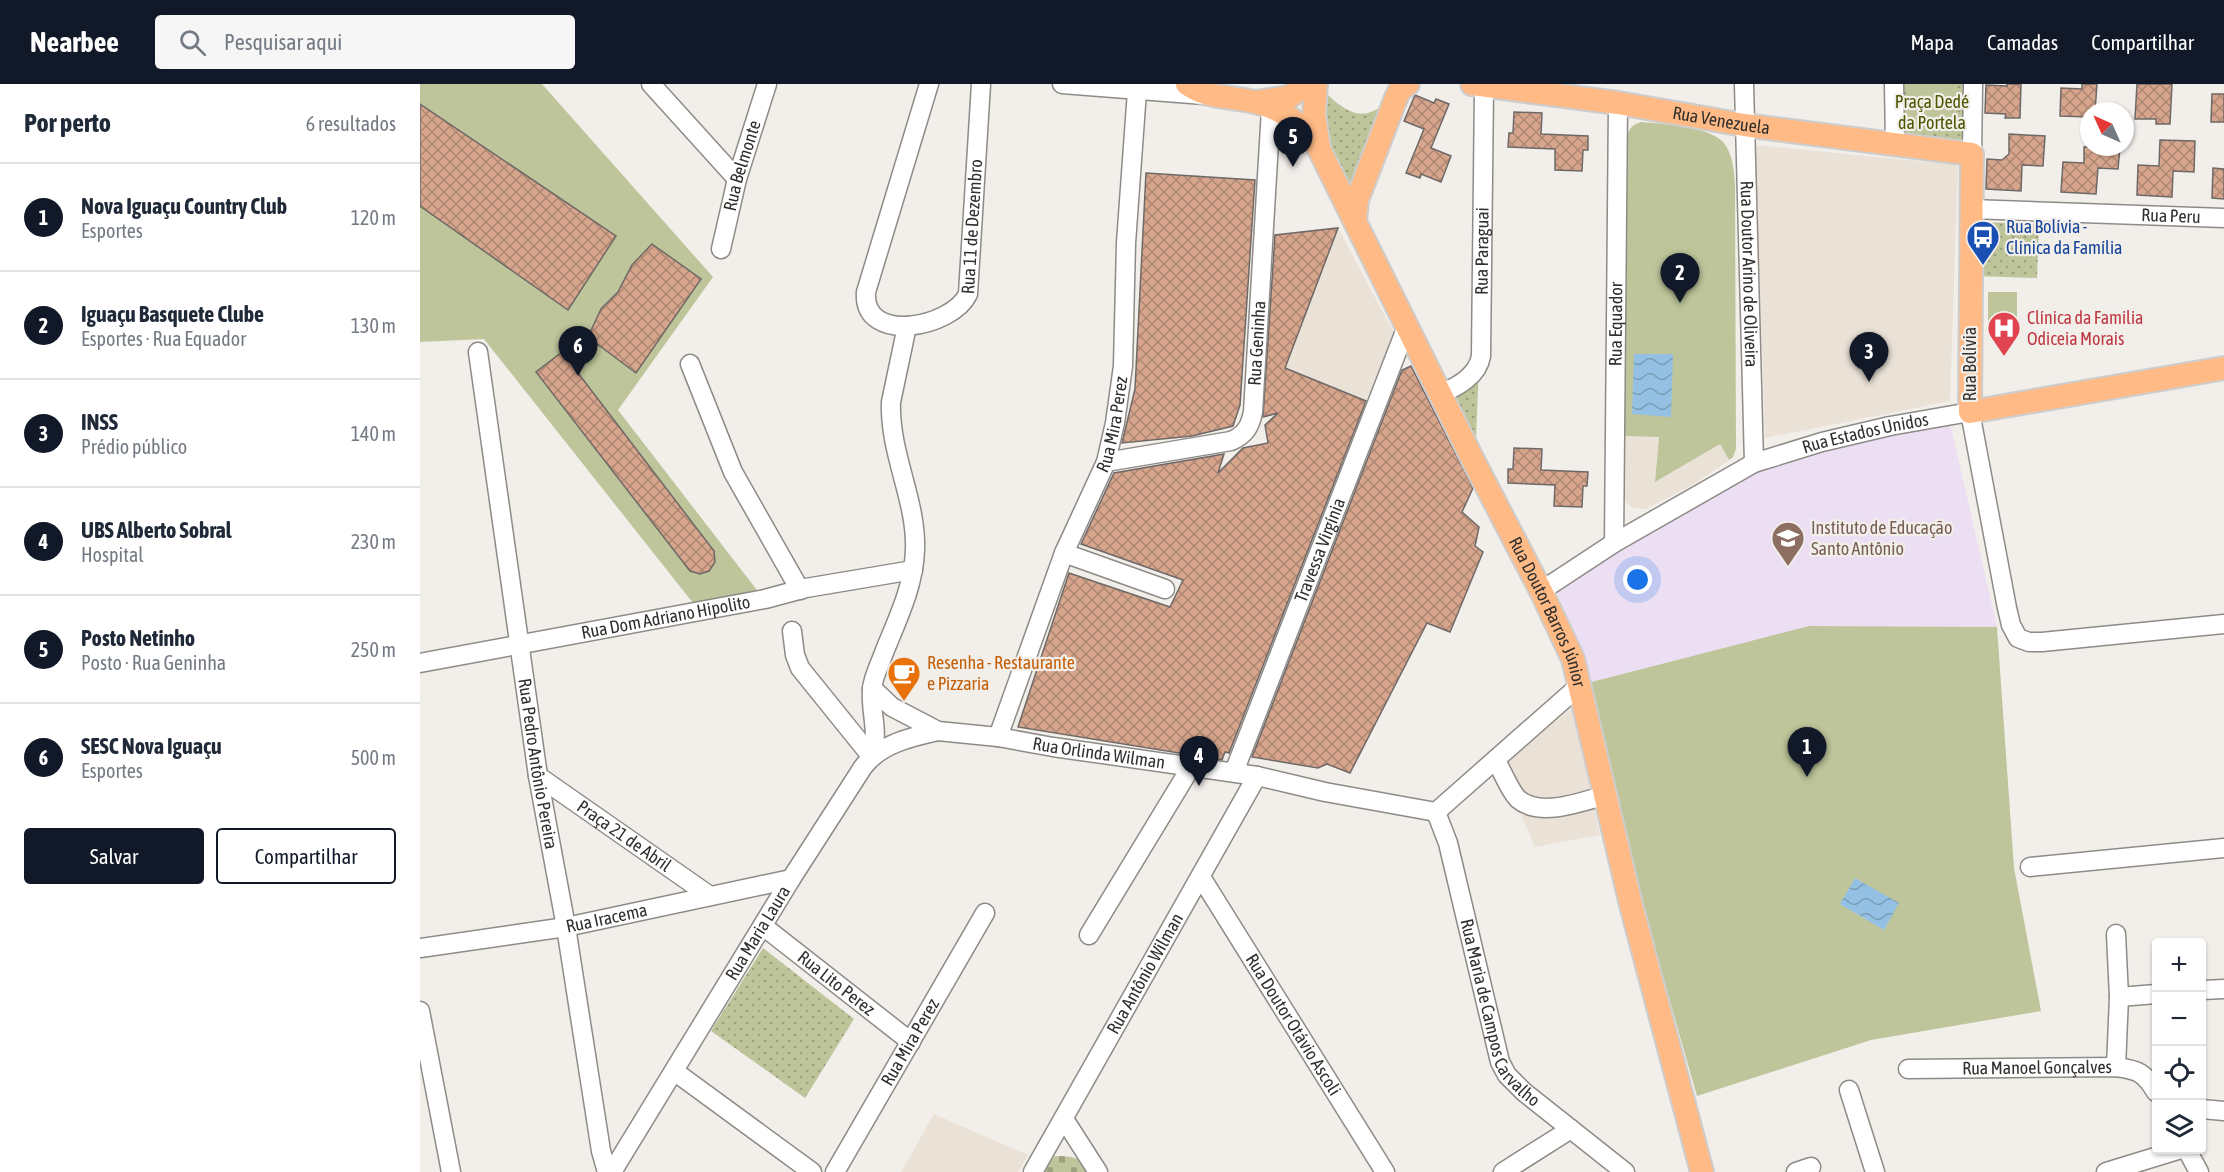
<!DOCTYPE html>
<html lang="pt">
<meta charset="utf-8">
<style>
:root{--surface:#fff;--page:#f6f6f7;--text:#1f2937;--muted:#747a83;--line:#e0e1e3;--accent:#111827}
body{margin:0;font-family:"Asap Condensed",sans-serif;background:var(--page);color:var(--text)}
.controls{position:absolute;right:18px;bottom:18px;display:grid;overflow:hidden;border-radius:6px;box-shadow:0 2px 4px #0004}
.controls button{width:54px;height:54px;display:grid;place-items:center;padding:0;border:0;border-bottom:2px solid var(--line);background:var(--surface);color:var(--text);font:30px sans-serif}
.compass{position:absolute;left:1660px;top:18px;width:54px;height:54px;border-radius:50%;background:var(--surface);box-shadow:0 2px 4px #0004;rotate:315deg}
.you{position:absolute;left:1218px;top:496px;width:21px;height:21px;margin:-15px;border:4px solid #fff;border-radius:50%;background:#1a73e8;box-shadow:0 0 0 9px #1a73e833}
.badge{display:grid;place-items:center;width:39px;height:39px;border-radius:50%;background:var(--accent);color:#fff;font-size:20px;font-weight:700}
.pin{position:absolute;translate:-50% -50px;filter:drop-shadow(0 2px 3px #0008)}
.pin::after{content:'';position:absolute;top:32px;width:21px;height:18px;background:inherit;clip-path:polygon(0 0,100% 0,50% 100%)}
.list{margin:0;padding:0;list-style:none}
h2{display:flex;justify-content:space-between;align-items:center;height:78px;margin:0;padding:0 24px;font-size:26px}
h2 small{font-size:20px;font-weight:400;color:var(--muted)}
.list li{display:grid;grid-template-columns:39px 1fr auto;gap:18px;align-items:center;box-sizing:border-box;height:108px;padding:0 24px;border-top:2px solid var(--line)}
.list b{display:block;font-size:22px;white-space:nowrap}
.list p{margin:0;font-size:20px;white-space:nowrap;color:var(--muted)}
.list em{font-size:20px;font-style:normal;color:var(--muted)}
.actions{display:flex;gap:12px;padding:18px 24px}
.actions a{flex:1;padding:14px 0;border:2px solid var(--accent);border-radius:6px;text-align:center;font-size:21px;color:var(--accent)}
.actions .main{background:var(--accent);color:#fff}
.icon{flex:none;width:33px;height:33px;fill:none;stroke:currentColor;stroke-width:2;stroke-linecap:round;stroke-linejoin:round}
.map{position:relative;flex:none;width:1804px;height:1088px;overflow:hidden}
header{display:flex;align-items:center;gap:36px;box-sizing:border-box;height:84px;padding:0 30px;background:var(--accent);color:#fff}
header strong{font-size:28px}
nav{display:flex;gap:33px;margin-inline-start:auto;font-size:21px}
.search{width:420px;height:54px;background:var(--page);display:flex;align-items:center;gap:15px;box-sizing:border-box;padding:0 21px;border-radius:6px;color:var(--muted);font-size:22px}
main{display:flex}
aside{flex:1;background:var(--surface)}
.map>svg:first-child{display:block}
.built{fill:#ebe2d7}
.education{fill:#eddff3}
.grass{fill:url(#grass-dots)}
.cemetery{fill:url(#cemetery-stones)}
.pitch{fill:#bec59a}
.water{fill:url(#water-waves)}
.building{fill:url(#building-cross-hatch);stroke:#6e6967;stroke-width:1.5}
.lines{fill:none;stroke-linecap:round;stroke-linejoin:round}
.minor-casing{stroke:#8e8b87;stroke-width:21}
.major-casing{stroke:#cecdcd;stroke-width:26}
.minor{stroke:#fff;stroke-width:18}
.major{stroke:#ffba86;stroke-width:22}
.labels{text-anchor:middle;stroke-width:4.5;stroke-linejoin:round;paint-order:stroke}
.park-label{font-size:18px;fill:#4f5600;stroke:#f2eeea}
.street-label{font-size:18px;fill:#31302e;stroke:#f2eeea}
.transit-label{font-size:18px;fill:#164399;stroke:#f2eeea;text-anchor:start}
.health-label{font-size:18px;fill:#be3a42;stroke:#f2eeea;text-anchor:start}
.education-label{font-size:18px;fill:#785e54;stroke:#f2eeea;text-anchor:start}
.food-label{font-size:18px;fill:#c56008;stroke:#f2eeea;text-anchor:start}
</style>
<header>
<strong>Nearbee</strong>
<div class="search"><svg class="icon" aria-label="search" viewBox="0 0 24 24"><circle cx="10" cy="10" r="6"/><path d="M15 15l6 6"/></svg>Pesquisar aqui</div>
<nav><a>Mapa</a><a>Camadas</a><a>Compartilhar</a></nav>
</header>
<main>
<aside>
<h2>Por perto<small>6 resultados</small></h2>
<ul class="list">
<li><span class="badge">1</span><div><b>Nova Iguaçu Country Club</b><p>Esportes</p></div><em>120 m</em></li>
<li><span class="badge">2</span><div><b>Iguaçu Basquete Clube</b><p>Esportes · Rua Equador</p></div><em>130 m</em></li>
<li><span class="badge">3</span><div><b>INSS</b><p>Prédio público</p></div><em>140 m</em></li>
<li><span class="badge">4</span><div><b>UBS Alberto Sobral</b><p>Hospital</p></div><em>230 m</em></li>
<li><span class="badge">5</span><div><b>Posto Netinho</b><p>Posto · Rua Geninha</p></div><em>250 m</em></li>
<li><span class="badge">6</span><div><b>SESC Nova Iguaçu</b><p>Esportes</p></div><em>500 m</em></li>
</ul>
<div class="actions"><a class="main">Salvar</a><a>Compartilhar</a></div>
</aside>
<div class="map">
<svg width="1804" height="1088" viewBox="0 0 1804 1088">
<defs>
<pattern id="grass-dots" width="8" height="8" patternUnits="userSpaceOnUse" patternTransform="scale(1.5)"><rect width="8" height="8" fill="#bec59a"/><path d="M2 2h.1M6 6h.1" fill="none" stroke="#9ba07e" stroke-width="1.8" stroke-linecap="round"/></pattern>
<pattern id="cemetery-stones" width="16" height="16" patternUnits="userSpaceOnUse" patternTransform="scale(1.5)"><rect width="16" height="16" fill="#bec59a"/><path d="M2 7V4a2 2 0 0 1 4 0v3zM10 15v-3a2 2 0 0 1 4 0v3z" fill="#9ba07e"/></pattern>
<pattern id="water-waves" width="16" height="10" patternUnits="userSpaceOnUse" patternTransform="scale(1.5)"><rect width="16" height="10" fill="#94c1e3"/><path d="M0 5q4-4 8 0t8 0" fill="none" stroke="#799db8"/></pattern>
<pattern id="building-cross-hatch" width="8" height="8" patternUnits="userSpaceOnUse" patternTransform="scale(1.5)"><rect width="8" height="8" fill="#d6a58c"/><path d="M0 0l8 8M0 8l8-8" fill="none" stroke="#ae8773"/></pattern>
</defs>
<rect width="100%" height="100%" fill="#f2eeea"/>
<g class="built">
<path d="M1335 61 1538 81 1530 317 1345 354Z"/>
<path d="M918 144 974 249 946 317 865 284Z"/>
<path d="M1202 352 1239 353 1235 398 1300 360 1309 376 1274 400 1226 425 1212 424 1202 414Z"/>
<path d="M1152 621 1180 751 1115 763 1101 731 1072 693Z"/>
<path d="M514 1030 608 1071 598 1088H481Z"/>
</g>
<path class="education" d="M1530 339 1577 543 1389 542 1173 602 1136 505 1209 460 1341 385 1376 372Z"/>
<g class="grass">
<path d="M1482 0H1545L1546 61 1482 54Z"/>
<path d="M898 1C910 13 929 34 948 29 953 28 958 24 962 23L930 118 901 57Z"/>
<path d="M1556 138 1619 140 1617 194 1555 192Z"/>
<path d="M1059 281 1055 380 1023 308Z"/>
<path d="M343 864 434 935 385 1014 291 947Z"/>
</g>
<path class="cemetery" d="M635 1072C652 1072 662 1073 671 1088H621Z"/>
<g class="pitch">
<path d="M0 0H122L293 193 198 326 343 514 273 519 64 255 0 258Z"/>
<path d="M1489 0H1535L1537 41 1490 43Z"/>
<path d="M1221 38C1243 40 1289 42 1304 59 1313 71 1314 87 1315 101L1316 365 1313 373 1309 376 1300 360 1235 398 1239 353 1202 352 1207 54C1209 44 1212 41 1221 38Z"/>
<rect x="1568" y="208" width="29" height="44"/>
<path d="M1389 542 1577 543 1594 784 1621 927 1451 956 1277 1012 1160 601Z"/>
</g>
<g class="water">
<path d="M1214 270H1253L1251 333 1212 330Z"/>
<path d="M1435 794 1479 819 1464 846 1420 820Z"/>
</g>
<g class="building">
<path d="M1587 0H1601L1600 34H1585L1586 30 1565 29 1566 1 1587 2Z"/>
<path d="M1662 0H1677L1675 27H1669V33L1640 32 1641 4 1662 5Z"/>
<path d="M1717 0H1752L1750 40H1736V35H1715Z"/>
<path d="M1792 10H1804V38H1791Z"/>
<path d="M995 11 1014 19 1016 15 1029 20 1011 64 1031 72 1021 98 1001 90 1000 94 986 89 1004 45 984 37Z"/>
<path d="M0 20 196 152 148 226 0 122Z"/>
<path d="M1094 28 1122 29 1121 50 1168 52V66H1163L1162 87 1135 86V65L1088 63 1089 49H1093Z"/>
<path d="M1589 50 1625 52 1623 82 1602 81 1601 107 1566 105 1567 75 1582 76 1589 70Z"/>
<path d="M1740 56 1775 57 1774 88 1753 87 1752 113 1717 111 1718 81 1739 82Z"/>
<path d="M1664 63H1700L1698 85 1678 84 1676 110 1641 108 1643 78 1664 79Z"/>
<path d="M1793 84 1804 85V115L1792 114Z"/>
<path d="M726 89 835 96 820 321 813 342 772 352 702 359 715 305Z"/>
<path d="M918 144 865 284 946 317 809 669 805 668 802 676 598 643 649 489 750 523 763 496 661 460 694 389 804 370 798 389 823 364 848 359 845 341 858 329 843 333 855 151Z"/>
<path d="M232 160 281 195 216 289 168 253 181 225 198 208 212 181Z"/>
<path d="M142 268 294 467 295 478 289 487 280 490 270 487 116 288Z"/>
<path d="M991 282 1053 404 1042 428 1059 443 1055 462 1063 468 1030 548 1007 539 930 689 907 680 898 684 832 673 982 286Z"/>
<path d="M1094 364 1122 365 1121 386 1168 388 1167 402H1163L1162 423 1134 422 1135 401 1088 399V385H1093Z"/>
</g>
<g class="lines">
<defs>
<g id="minor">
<path d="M231 0 317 95"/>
<path id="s1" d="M509 0 446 208C442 261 532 244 548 210L561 0"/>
<path d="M642 0 784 11"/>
<path id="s2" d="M1324 0 1334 379"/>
<path d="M1474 0 1475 59"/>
<path d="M1552 70 1553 0"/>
<path id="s3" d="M1551 125 1804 134"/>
<path id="s4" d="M301 165 317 95 347 0"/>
<path id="s5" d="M58 268 118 692 146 843 181 1067 187 1088"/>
<path d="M270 280 313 388 380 506"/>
<path id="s6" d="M1021 309C1038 303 1058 291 1061 272L1064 3"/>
<path id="s7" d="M686 378 811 357C825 351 830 343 833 328L851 25"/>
<path id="s8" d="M1194 459 1198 19"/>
<path d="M644 469 745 505"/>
<path id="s9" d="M1121 507 1194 459 1334 379 1402 358 1470 342 1550 328 1587 524 1591 541 1598 554 1609 558H1622L1804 540"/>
<path d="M372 547 375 571 380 584 451 672"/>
<path id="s10" d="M0 579 345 515 386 504 493 486"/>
<path id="s11" d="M452 604 472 623 518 647 578 653 633 663 837 692 905 708 1016 728 1160 601"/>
<path id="s12" d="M578 653 644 469 686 378 695 339 703 282 706 159 717 7"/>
<path d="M451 672C460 650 450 628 452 605 453 592 461 578 465 566 478 534 494 501 495 466 497 417 469 369 471 318L487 242"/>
<path d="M1076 677C1083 688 1089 706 1098 715 1120 734 1161 718 1186 711"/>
<path id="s13" d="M814 688 987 242"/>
<path id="s14" d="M118 692 290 812"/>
<path id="s15" d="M1016 728 1028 759 1080 978 1087 991 1104 1008 1205 1088"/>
<path d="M1610 783 1804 764"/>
<path id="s16" d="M781 793 965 1088"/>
<path id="s17" d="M343 842 491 958"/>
<path d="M669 851 771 683"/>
<path id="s18" d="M0 864 146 843 371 795"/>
<path d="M1782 906 1804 905"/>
<path d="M1699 913 1736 910"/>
<path d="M0 927 31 1088"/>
<path d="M1696 983 1699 913 1696 850"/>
<path id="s19" d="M1488 985 1696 983C1718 986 1724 988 1736 1008"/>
<path d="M254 987 392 1088"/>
<path d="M1429 1006 1455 1088"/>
<path d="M1782 1025 1804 1027"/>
<path d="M644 1035 678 1088"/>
<path d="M1767 1066 1779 1088"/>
<path id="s20" d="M192 1088 371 795 443 683C460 660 491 653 518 647"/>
<path id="s21" d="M415 1088 565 829"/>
<path id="s22" d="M613 1088 837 692"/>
<path d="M1083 1088 1151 1045"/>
<path d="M1376 1088 1391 1083"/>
<path d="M1686 1088 1758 1066"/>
</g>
<g id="major">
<path d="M767 0C787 15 811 12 835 18 863 25 882 40 899 64"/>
<path id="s23" d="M896 0 894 30 899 65 1055 380 1121 507 1153 575 1211 821 1282 1088"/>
<path id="s24" d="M1052 0 1198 19 1324 41 1552 70 1550 328 1804 284"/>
<path d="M836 18 869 13 887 0"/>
<path d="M935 136 937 116 976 14 980 6 988 0"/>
</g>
</defs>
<use href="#minor" class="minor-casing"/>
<use href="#major" class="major-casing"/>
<use href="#minor" class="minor"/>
<use href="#major" class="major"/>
</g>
<defs>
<symbol id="bus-pin" viewBox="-11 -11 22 30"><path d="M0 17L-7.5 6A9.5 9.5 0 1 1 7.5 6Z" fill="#1a4fb4" stroke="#f2eeea"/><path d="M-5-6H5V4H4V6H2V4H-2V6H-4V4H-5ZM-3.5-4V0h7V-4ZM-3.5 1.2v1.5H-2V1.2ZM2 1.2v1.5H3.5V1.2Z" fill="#fff"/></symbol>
<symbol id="hospital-pin" viewBox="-11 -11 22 30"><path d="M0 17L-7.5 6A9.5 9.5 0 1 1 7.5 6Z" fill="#e0444e" stroke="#f2eeea"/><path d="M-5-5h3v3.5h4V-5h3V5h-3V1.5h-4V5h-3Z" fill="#fff"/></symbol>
<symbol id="school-pin" viewBox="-11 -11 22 30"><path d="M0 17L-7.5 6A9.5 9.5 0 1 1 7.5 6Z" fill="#8d6e63" stroke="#f2eeea"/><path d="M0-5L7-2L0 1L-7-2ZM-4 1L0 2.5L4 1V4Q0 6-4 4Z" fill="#fff"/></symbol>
<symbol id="cafe-pin" viewBox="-11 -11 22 30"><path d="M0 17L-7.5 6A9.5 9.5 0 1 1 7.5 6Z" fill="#e8710a" stroke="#f2eeea"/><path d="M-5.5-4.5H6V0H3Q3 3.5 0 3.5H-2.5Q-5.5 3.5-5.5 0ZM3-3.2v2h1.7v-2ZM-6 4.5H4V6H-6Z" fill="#fff"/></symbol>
</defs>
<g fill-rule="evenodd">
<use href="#bus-pin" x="1544" y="134" width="38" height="52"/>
<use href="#hospital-pin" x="1565" y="225" width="38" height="52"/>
<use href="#school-pin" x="1349" y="435" width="38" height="52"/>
<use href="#cafe-pin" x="465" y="570" width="38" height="52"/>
</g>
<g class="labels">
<g class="park-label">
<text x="1512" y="24">Praça Dedé<tspan x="1512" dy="21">da Portela</tspan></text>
</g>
<g class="street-label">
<text dy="6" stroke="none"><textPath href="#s24" startOffset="252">Rua Venezuela</textPath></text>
<text dy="6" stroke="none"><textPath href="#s4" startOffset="86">Rua Belmonte</textPath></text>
<text dy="6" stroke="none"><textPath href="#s3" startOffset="200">Rua Peru</textPath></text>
<text dy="6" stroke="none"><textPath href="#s1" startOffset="418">Rua 11 de Dezembro</textPath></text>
<text dy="6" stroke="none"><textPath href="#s6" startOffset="162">Rua Paraguai</textPath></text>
<text dy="6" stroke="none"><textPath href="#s2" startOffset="190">Rua Doutor Arino de Oliveira</textPath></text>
<text dy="6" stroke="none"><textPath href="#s8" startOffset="219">Rua Equador</textPath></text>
<text dy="6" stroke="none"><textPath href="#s7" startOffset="234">Rua Geninha</textPath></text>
<text transform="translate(1550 280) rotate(-90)" y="6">Rua Bolívia</text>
<text dy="6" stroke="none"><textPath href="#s12" startOffset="334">Rua Mira Perez</textPath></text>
<text dy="6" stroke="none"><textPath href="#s9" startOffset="364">Rua Estados Unidos</textPath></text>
<text dy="6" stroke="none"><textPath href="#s13" startOffset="238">Travessa Virgínia</textPath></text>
<text dy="6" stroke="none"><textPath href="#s23" startOffset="582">Rua Doutor Barros Júnior</textPath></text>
<text dy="6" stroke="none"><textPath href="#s10" startOffset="250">Rua Dom Adriano Hipolito</textPath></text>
<text dy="6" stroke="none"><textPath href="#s11" startOffset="242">Rua Orlinda Wilman</textPath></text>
<text dy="6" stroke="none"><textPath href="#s5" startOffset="416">Rua Pedro Antônio Pereira</textPath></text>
<text dy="6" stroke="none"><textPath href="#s14" startOffset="105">Praça 21 de Abril</textPath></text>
<text dy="6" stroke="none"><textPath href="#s18" startOffset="189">Rua Iracema</textPath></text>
<text dy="6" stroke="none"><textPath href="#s20" startOffset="280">Rua Maria Laura</textPath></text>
<text dy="6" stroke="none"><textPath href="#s22" startOffset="228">Rua Antônio Wilman</textPath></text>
<text dy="6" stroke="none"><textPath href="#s17" startOffset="93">Rua Lito Perez</textPath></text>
<text dy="6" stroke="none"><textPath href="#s15" startOffset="213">Rua Maria de Campos Carvalho</textPath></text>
<text dy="6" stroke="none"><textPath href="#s16" startOffset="174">Rua Doutor Otávio Ascoli</textPath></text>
<text dy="6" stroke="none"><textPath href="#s21" startOffset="150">Rua Mira Perez</textPath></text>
<text dy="6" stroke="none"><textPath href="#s19" startOffset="129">Rua Manoel Gonçalves</textPath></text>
</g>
<g class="transit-label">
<text x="1586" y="149">Rua Bolívia -<tspan x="1586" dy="21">Clínica da Família</tspan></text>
</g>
<g class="health-label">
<text x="1607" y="240">Clínica da Familia<tspan x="1607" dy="21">Odiceia Morais</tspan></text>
</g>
<g class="education-label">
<text x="1391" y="450">Instituto de Educação<tspan x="1391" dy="21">Santo Antônio</tspan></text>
</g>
<g class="food-label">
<text x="507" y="585">Resenha - Restaurante<tspan x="507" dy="21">e Pizzaria</tspan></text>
</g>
</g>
</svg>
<div class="controls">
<button>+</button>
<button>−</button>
<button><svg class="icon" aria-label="locate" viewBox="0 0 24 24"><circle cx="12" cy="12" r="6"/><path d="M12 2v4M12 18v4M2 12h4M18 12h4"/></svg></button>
<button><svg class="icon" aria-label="layers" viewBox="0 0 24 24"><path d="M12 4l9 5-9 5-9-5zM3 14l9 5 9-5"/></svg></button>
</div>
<svg class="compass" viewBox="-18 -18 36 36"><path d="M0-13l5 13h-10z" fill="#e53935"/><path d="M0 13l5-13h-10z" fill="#747a83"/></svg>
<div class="you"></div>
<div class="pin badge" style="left:1387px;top:693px">1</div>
<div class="pin badge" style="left:1260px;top:219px">2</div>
<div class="pin badge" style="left:1449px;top:298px">3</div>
<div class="pin badge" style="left:779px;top:702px">4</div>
<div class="pin badge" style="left:873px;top:83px">5</div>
<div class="pin badge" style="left:158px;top:292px">6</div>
</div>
</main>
